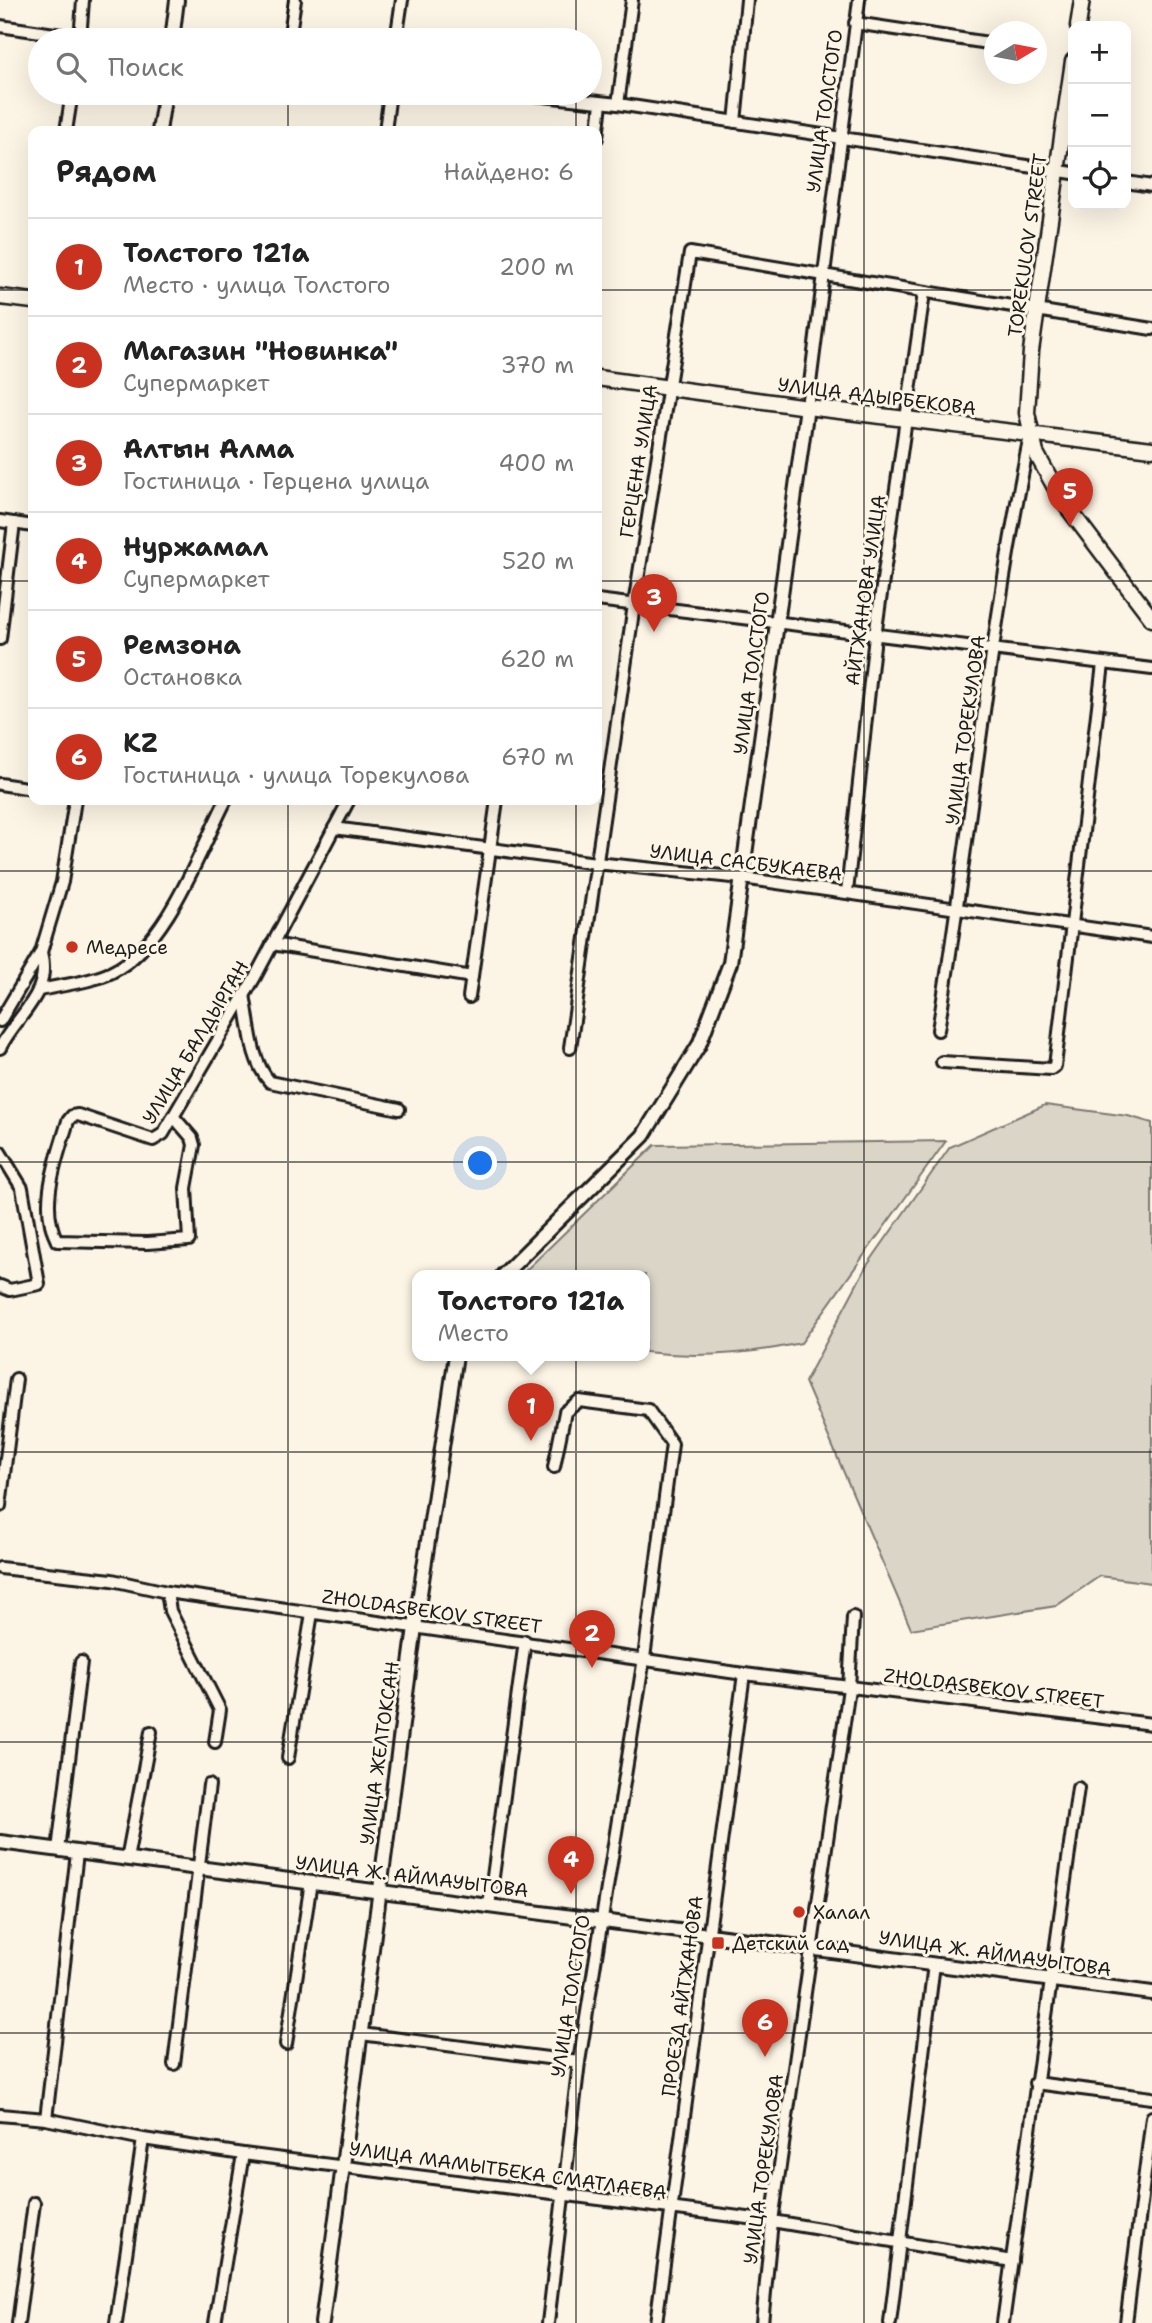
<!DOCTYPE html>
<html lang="ru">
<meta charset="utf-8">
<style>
:root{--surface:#fff;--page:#f2f2f2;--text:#222;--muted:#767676;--line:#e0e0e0;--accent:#c8321e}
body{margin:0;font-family:"Shantell Sans",sans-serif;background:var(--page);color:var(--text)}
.controls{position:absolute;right:21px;top:21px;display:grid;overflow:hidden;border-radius:14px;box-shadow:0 7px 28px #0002}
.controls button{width:63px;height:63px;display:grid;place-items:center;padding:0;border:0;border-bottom:2px solid var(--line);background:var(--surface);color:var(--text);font:35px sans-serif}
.compass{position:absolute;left:984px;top:21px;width:63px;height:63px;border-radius:50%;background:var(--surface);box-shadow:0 7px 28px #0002;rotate:80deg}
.you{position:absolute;left:481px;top:1164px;width:24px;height:24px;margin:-18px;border:5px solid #fff;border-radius:50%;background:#1a73e8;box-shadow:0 0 0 10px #1a73e833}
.badge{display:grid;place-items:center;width:46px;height:46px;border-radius:50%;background:var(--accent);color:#fff;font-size:23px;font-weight:700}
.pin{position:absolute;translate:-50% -58px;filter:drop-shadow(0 2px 4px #0008)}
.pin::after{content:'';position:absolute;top:37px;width:24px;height:21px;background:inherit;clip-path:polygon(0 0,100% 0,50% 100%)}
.popup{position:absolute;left:412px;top:1270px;width:238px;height:91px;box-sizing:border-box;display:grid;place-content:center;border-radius:14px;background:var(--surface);filter:drop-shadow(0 2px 5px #0005);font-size:23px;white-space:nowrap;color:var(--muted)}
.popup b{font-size:26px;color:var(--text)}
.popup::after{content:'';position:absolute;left:50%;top:100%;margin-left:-14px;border:14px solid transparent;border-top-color:var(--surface)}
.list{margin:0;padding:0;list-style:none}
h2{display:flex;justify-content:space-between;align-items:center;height:91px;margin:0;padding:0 28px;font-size:30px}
h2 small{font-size:23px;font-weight:400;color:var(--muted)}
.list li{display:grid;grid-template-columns:46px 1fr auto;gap:21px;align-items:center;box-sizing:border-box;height:98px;padding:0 28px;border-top:2px solid var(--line)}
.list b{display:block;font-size:26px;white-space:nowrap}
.list p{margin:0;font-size:23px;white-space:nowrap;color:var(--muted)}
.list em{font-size:23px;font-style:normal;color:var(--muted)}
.icon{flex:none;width:38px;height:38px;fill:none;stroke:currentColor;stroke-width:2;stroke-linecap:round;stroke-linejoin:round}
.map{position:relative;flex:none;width:1152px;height:2323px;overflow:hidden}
.search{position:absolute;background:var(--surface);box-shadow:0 7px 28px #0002;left:28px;top:28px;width:574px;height:77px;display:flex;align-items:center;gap:18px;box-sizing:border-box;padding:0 24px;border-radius:38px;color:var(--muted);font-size:26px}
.panel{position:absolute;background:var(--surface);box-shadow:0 7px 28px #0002;left:28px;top:126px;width:574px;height:679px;border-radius:14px}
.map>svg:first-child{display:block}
.green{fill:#dbd5c8;stroke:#7c7872;stroke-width:2}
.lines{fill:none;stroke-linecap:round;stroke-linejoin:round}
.minor-casing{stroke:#1c1c1c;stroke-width:16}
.tertiary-casing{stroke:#1c1c1c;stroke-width:18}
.secondary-casing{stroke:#1c1c1c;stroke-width:19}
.minor{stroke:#fcf5e5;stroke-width:10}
.tertiary{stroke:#fcf5e5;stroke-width:12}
.secondary{stroke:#fcf5e5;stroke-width:14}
.grid{fill:none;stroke:#1c1c1c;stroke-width:2;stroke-opacity:0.55}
.poi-dot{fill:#c8321e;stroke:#fcf5e5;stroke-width:2.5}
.labels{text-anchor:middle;stroke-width:6;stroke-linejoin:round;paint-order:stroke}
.street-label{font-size:19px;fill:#1c1c1c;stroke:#fcf5e5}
.poi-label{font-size:19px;fill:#1c1c1c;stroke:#fcf5e5;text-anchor:start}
</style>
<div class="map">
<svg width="1152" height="2323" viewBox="0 0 1152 2323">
<rect width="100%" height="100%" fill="#fcf5e5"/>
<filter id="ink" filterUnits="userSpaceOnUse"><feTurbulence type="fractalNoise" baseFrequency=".0143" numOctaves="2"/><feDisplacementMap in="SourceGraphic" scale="14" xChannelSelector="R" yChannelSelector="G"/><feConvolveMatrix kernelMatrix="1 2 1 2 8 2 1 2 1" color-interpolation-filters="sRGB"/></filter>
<g filter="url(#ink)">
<g class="green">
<path d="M1045 1105 1128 1116 1152 1123V1583L1100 1576 1056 1606 911 1629 805 1382 866 1267 950 1147Z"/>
<path d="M946 1141 801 1343C751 1354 696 1358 645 1352V1275H521L655 1145Z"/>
</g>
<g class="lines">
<defs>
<g id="minor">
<path d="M855 23 995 44"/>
<path d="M0 26 96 40"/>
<path d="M80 40 83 0"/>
<path d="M289 40 295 0"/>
<path d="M396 40 402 0"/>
<path d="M515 93 618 104 1073 173"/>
<path d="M618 104 632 0"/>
<path d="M735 122 747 0"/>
<path d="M66 131 72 93"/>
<path d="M385 131 390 93"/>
<path d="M597 138 601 103"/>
<path d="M1126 182 1152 186"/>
<path d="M807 407 859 0"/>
<path d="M0 521 33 526"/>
<path d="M597 600 1152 669"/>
<path d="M0 639 14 523"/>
<path d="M0 784 33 789"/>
<path d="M334 828 596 863 742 878 1152 937"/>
<path d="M847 892 875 636 924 293"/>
<path d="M272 944 472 977"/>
<path d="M39 990C62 985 92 982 112 972 167 945 199 852 226 800"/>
<path d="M244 995C250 1024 250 1060 270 1082L399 1109"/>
<path d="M469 997 497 800"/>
<path d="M0 1021 41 952 62 882 75 800"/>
<path d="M938 1030C971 832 989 632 1030 436"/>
<path d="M0 1048C18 1013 52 994 41 952"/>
<path d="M570 1048 634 605 690 253 1152 329"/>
<path d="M942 1062 1051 1069 1055 1066 1103 664"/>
<path d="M173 1116 192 1138 194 1145 186 1188 189 1240 147 1243 57 1241C38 1204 57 1159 68 1121L72 1116 78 1115 153 1140 163 1134 255 977 349 800"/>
<path d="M0 1152 22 1188 39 1284 10 1290 0 1286"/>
<path d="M0 1506 16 1379"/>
<path d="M0 1568 112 1580 167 1592 744 1674 1152 1724"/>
<path d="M167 1592 170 1611 220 1710 215 1742"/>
<path d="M288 1758 312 1613"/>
<path d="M58 1850 81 1662"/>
<path d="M127 1859 151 1732"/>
<path d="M489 1906 525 1641"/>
<path d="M361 2034 579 2062"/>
<path d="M286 2044 311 1882"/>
<path d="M174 2064 209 1785"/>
<path d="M1035 2083 1152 2098"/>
<path d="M0 2115 46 2119 143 2139 243 2154 772 2221 1012 2261"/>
<path d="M46 2119 77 1853"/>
<path d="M18 2323 34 2203"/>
<path d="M116 2323 143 2139"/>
<path d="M215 2323 243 2154"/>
<path d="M548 2323 579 2062 644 1658 672 1444 648 1410 579 1401 565 1412 554 1467"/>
<path d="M656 2323 744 1674"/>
<path d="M762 2323 772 2221 849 1688 853 1617"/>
<path d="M890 2323 934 1964"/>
<path d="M1003 2323 1078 1788"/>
<path d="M1126 2323 1152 2117"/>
</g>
<g id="tertiary">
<path d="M172 40 177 0"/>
<path d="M159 131 165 93"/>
<path d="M503 1275 643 1136 699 1045 730 963 807 407"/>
<path d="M0 1842 1152 1993"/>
<path d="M322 2323 415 1627 456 1355"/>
</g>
<g id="secondary">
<path d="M1078 26 1082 0"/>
<path d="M1073 61 1031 351 1027 413 1036 453 1062 500 1152 619"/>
<path d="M0 297 33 301"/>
<path d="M597 378 807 407 1152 449"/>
</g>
</defs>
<use href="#minor" class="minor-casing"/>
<use href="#tertiary" class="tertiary-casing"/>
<use href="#secondary" class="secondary-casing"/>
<use href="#minor" class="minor"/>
<use href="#tertiary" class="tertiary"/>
<use href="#secondary" class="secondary"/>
</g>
</g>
<path class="grid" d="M288 0V40M576 0V40M864 0V2323M288 93V131M576 93V131M0 290H33M597 290H1152M0 581H33M597 581H1152M288 800V2323M576 800V2323M0 871H1152M0 1162H1152M0 1452H1152M0 1742H1152M0 2033H1152"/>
<g class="poi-dot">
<circle cx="72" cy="947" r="7"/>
<circle cx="799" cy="1912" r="7"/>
<rect x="711" y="1936" width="14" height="14" rx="3.5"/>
</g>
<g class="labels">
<g class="street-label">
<text transform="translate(824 111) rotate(-82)" y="7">УЛИЦА ТОЛСТОГО</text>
<text transform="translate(1027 245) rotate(-82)" y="7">TOREKULOV STREET</text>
<text transform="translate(877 396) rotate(7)" y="7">УЛИЦА АДЫРБЕКОВА</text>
<text transform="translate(638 461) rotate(-81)" y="7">ГЕРЦЕНА УЛИЦА</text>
<text transform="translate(865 590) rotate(-82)" y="7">АЙТЖАНОВА УЛИЦА</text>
<text transform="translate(751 673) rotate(-82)" y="7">УЛИЦА ТОЛСТОГО</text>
<text transform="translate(965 730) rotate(-82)" y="7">УЛИЦА ТОРЕКУЛОВА</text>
<text transform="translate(746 862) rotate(7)" y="7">УЛИЦА САСБУКАЕВА</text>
<text transform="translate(195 1042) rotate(-59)" y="7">УЛИЦА БАЛДЫРГАН</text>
<text transform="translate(432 1611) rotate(8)" y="7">ZHOLDASBEKOV STREET</text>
<text transform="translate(994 1688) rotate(7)" y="7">ZHOLDASBEKOV STREET</text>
<text transform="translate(379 1753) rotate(-82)" y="7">УЛИЦА ЖЕЛТОКСАН</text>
<text transform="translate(412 1876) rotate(7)" y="7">УЛИЦА Ж. АЙМАУЫТОВА</text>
<text transform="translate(995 1953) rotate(8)" y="7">УЛИЦА Ж. АЙМАУЫТОВА</text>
<text transform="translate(570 1996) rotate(-81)" y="7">УЛИЦА ТОЛСТОГО</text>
<text transform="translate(682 1996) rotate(-82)" y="7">ПРОЕЗД АЙТЖАНОВА</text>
<text transform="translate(763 2169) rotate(-82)" y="7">УЛИЦА ТОРЕКУЛОВА</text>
<text transform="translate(508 2170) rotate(8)" y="7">УЛИЦА МАМЫТБЕКА СМАТЛАЕВА</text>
</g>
<g class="poi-label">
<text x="86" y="954">Медресе</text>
<text x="813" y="1919">Халал</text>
<text x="732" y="1950">Детский сад</text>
</g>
</g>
</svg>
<div class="controls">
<button>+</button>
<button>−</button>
<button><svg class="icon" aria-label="locate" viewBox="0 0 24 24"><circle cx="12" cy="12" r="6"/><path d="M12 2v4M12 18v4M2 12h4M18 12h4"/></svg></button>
</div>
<svg class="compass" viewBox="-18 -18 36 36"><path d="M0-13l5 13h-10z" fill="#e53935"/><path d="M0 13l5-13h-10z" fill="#767676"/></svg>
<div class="you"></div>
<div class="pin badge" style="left:531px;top:1441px">1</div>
<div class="popup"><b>Толстого 121а</b>Место</div>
<div class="pin badge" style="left:592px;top:1668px">2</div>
<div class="pin badge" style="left:654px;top:632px">3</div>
<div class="pin badge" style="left:571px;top:1894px">4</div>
<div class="pin badge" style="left:1070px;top:526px">5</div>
<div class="pin badge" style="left:765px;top:2057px">6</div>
<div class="search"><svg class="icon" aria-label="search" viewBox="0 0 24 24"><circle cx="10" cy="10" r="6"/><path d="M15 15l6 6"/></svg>Поиск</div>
<section class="panel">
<h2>Рядом<small>Найдено: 6</small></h2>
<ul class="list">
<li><span class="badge">1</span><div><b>Толстого 121а</b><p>Место · улица Толстого</p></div><em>200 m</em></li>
<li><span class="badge">2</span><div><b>Магазин &quot;Новинка&quot;</b><p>Супермаркет</p></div><em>370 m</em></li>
<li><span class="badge">3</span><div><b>Алтын Алма</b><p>Гостиница · Герцена улица</p></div><em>400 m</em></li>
<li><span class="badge">4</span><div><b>Нуржамал</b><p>Супермаркет</p></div><em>520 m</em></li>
<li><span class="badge">5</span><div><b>Ремзона</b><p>Остановка</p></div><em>620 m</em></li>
<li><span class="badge">6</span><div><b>KZ</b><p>Гостиница · улица Торекулова</p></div><em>670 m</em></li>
</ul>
</section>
</div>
